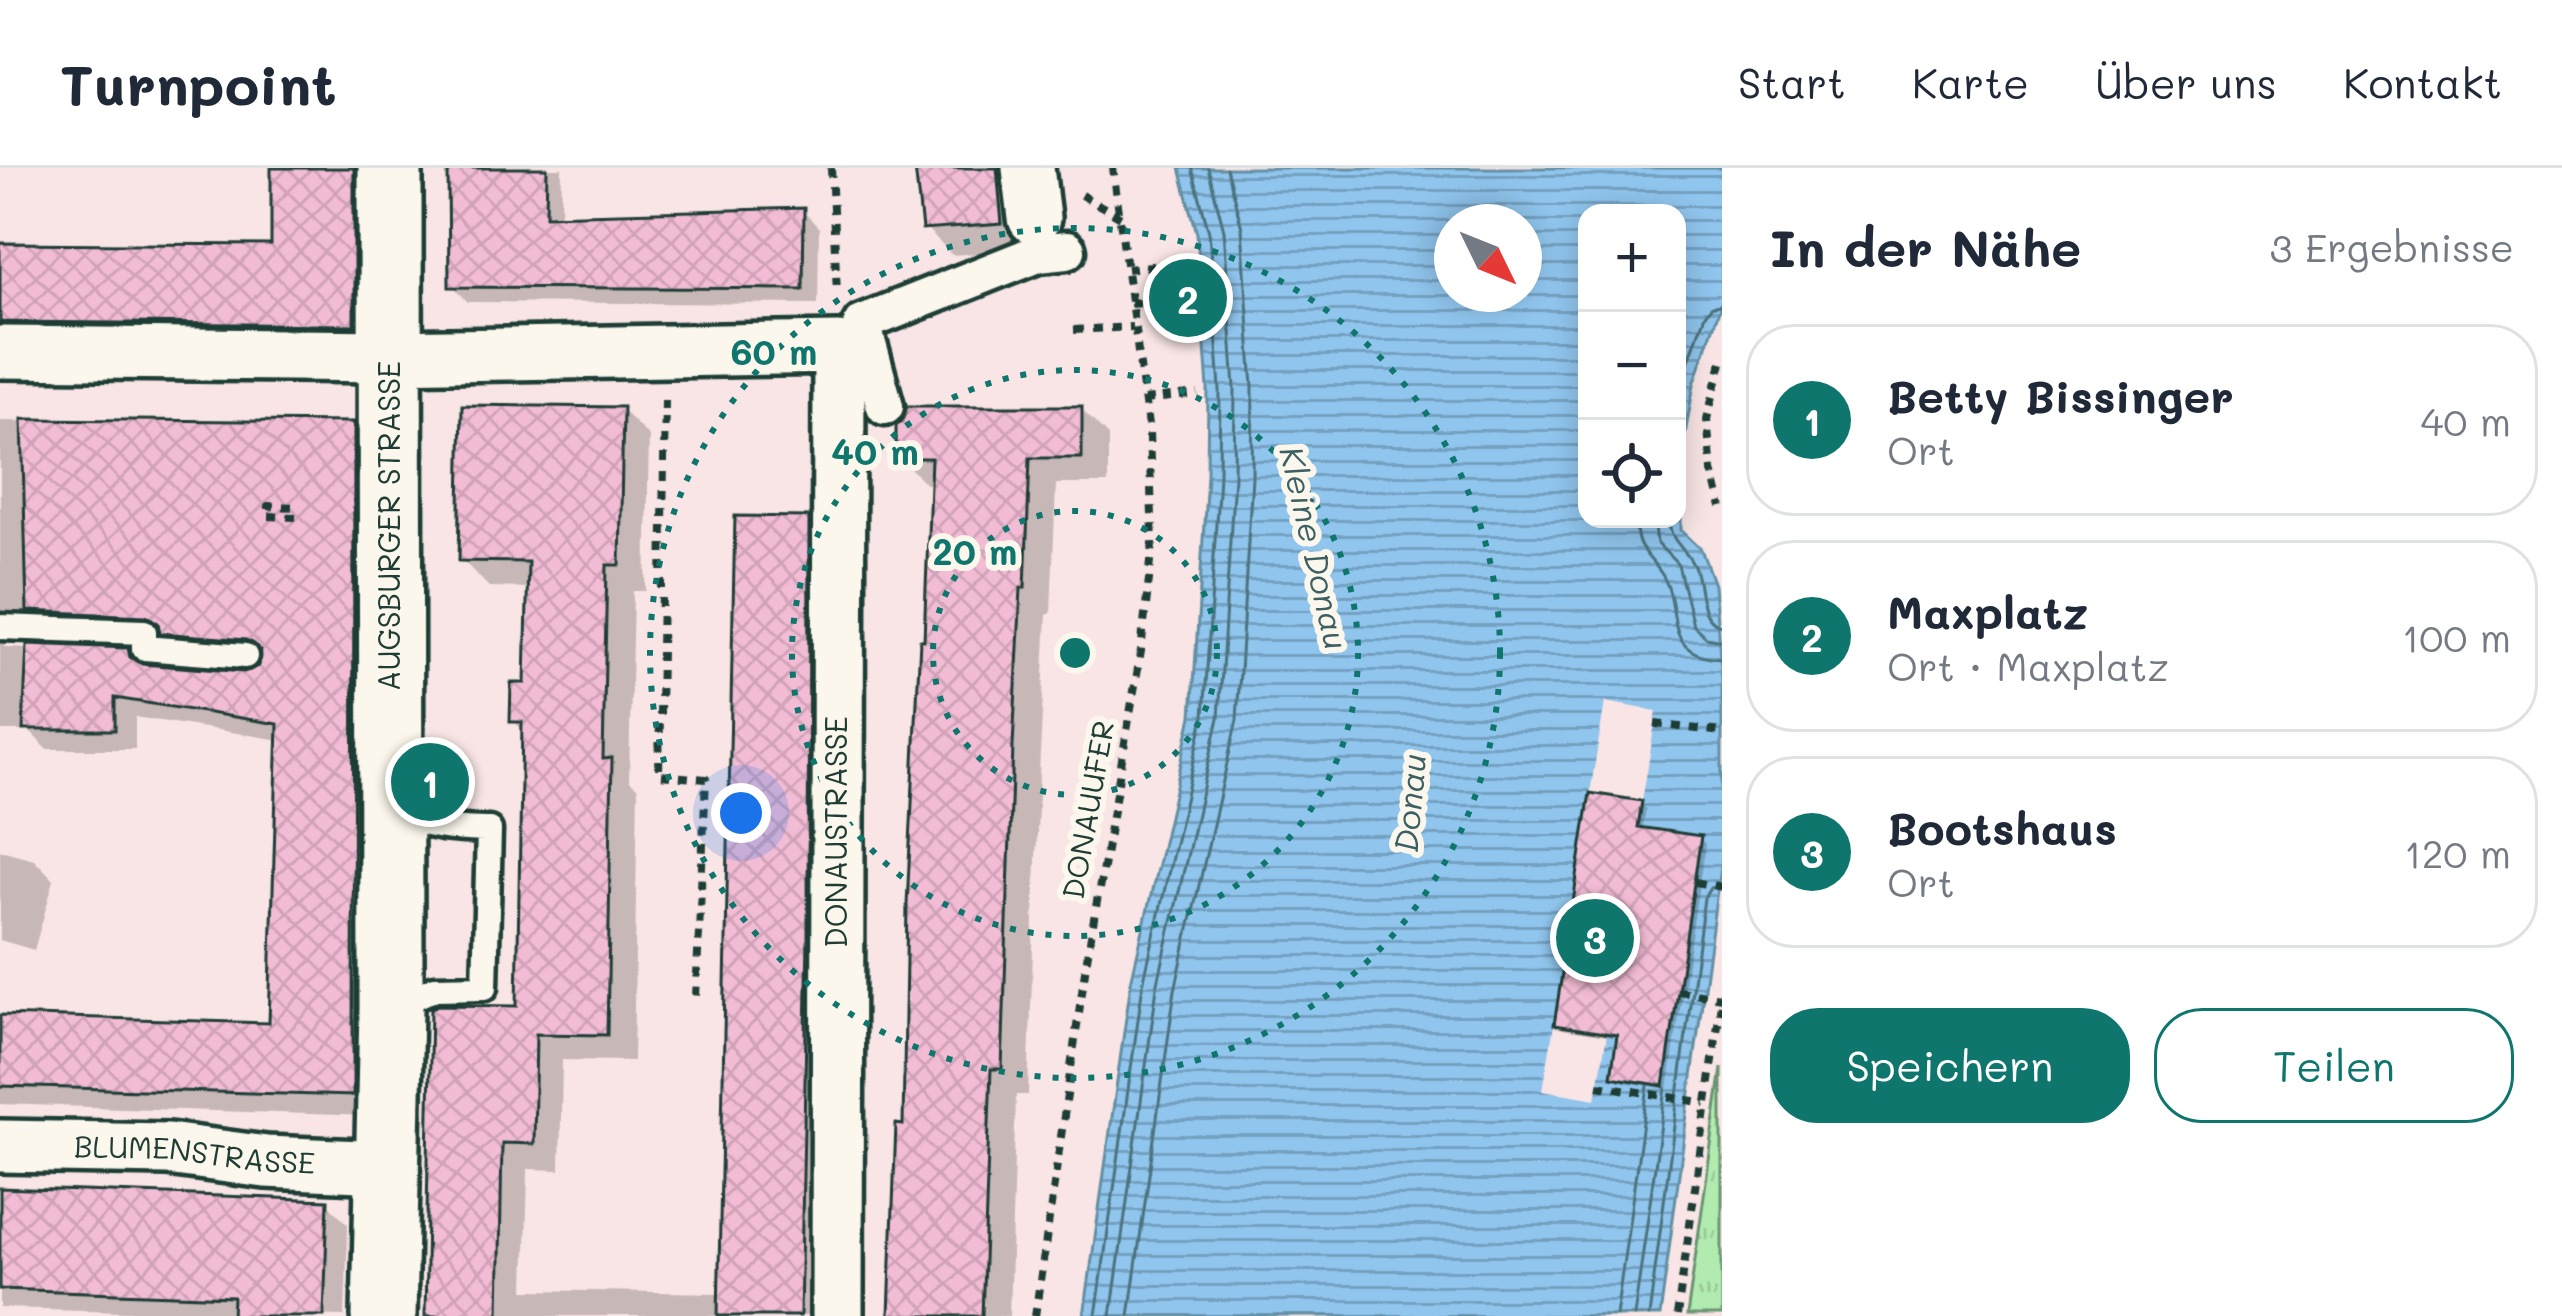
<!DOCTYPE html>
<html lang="de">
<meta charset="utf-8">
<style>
:root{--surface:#fff;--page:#f2f2f3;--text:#1f2937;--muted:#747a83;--line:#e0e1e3;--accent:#0f766e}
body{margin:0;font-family:Mali,sans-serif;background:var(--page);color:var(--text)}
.controls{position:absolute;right:36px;top:36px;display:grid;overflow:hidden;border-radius:24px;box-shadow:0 6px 30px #0003}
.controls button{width:108px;height:108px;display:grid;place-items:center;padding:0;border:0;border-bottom:3px solid var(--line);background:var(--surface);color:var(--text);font:60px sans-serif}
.compass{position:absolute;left:1434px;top:36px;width:108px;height:108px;border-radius:50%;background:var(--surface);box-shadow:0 6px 30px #0003;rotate:133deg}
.you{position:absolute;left:741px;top:645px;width:42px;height:42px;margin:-30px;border:9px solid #fff;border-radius:50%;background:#1a73e8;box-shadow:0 0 0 18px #1a73e833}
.badge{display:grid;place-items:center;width:78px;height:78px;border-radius:50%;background:var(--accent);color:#fff;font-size:39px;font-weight:700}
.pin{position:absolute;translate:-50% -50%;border:6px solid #fff;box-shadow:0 3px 12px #0006}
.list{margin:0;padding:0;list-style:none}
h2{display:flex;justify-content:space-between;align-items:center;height:156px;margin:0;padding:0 48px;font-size:51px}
h2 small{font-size:39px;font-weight:400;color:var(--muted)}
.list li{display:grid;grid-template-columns:78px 1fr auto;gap:36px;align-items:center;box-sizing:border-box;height:192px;margin:0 24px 24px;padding:0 24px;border:3px solid var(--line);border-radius:48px}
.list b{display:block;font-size:45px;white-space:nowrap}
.list p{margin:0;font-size:39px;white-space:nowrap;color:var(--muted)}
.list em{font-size:39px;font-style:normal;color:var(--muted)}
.actions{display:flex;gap:24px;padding:36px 48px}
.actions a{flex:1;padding:27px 0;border:3px solid var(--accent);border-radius:48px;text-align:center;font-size:42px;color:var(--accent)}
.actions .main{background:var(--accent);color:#fff}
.icon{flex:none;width:66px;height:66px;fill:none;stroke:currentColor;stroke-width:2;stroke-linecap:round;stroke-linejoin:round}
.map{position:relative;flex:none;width:1722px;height:1148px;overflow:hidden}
header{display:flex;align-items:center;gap:72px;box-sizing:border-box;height:168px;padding:0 60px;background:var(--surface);border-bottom:3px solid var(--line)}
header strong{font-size:57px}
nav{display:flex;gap:66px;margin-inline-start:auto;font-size:42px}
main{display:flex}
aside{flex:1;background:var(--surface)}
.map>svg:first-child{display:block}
.park{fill:url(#park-tufts);stroke:#689472;stroke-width:3}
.water{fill:url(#water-rules);stroke:#638fa3;stroke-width:3;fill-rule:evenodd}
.pier{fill:#f9e5e5}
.shadow{fill:#0003;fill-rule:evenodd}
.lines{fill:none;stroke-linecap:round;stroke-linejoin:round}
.shore{stroke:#4c737e;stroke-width:3}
.building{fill:url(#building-cross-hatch);stroke:#1f3d34;stroke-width:3}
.service-casing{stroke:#1f3d34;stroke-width:33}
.pedestrian-casing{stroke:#1f3d34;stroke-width:45}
.minor-casing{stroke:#1f3d34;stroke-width:60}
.tertiary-casing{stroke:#1f3d34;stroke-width:72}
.path{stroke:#1f3d34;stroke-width:8;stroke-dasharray:9 9;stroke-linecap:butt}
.service{stroke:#fbf7ec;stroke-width:24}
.pedestrian{stroke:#fbf7ec;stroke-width:36}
.minor{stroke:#fbf7ec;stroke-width:51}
.tertiary{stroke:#fbf7ec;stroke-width:63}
.ring{fill:none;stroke:#0f766e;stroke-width:6;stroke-dasharray:6 12}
.labels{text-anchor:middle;stroke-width:12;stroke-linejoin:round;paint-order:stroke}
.street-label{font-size:30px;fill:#1f3d34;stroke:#fbf7ec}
.water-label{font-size:33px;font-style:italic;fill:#3b5f62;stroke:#fbf7ec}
.centre{fill:#0f766e;stroke:#fbf7ec;stroke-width:6}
.ring-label{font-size:36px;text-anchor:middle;font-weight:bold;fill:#0f766e;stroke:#fbf7ec;stroke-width:12;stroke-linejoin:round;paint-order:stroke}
</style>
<header>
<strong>Turnpoint</strong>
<nav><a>Start</a><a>Karte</a><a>Über uns</a><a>Kontakt</a></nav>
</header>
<main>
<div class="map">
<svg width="1722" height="1148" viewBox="0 0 1722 1148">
<defs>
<pattern id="park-tufts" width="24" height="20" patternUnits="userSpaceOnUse" patternTransform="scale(3)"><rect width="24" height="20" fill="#b2ebaf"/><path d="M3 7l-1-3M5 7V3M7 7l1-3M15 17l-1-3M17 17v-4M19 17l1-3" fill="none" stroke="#99ca97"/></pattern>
<pattern id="water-rules" width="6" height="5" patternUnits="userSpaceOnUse" patternTransform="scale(3)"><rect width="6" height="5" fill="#90c5ed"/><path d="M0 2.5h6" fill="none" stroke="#75a1c1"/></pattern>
<pattern id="building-cross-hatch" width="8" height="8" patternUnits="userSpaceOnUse" patternTransform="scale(3)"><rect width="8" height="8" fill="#f3bcd5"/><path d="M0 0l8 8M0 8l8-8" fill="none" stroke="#d0a2b7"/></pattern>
</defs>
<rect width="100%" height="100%" fill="#f9e5e5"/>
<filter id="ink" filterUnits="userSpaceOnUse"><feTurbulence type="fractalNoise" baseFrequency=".00833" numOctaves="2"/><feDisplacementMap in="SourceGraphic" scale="24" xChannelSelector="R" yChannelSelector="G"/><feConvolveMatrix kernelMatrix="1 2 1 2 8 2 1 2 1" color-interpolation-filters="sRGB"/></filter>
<g filter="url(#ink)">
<path class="park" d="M1722 900V1148H1687Z"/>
<path class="water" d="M1180 0H1722V133L1694 216 1682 283 1681 362 1701 381 1714 417 1722 511V685L1660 1148H1084L1131 814 1192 548 1207 307 1208 221 1197 65ZM1587 45H1677V351H1587ZM1452 54H1524V126H1452Z"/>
<g class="pier">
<path d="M1605 534 1657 543 1642 633 1590 625Z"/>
<path d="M1554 857 1607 866 1596 931 1543 922Z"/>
</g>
<g class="shadow">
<path d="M274 0H384L375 178 0 175V78L274 80Z"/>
<path d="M452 0H562L561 49 803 43 819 60 818 136 468 134 452 117Z"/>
<path d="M918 0H1020L1027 82 952 87 925 60Z"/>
<path d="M1081 241 1108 268V316H1056L1051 446H1047L1039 606 1028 927H1016L1009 1148H892L906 960 933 316H926L899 289Z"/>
<path d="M622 242 649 269 646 423H633L629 612 638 620 633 893 562 892 560 1002 528 1001 525 1122 722 1125 807 352 834 379 826 1148H428L520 841 525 565 513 552 528 518 530 420 489 419 462 392Z"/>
<path d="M0 253 353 257 374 278 372 948 0 936V850L272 858 281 572 135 549V581H47L29 563H0ZM23 462 167 467 184 484 264 491 260 500 244 508 143 499 126 483 3 479 12 465Z"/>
<path d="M1641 636 1646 641 1642 662 1700 671 1705 676 1668 921 1619 913 1614 908 1619 870 1562 861 1557 856Z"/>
<path d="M0 682 34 691 54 712 34 782 0 772Z"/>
<path d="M0 1023 327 1035 348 1056 345 1148 0 1140Z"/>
</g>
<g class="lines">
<g class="shore">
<path d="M1677 243 1682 212 1705 146 1712 138 1722 137"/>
<path d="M1636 351C1635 385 1648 384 1663 408 1683 443 1660 488 1722 490"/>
<path d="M1654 351 1657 375 1678 397 1693 457 1706 469 1722 472"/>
<path d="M1669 351C1668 374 1688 381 1695 401 1702 421 1698 454 1722 457"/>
<path d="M1096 1148 1143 816 1204 549 1219 307 1220 221 1209 64 1192 0"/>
<path d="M1111 1148 1157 819 1219 550 1234 308 1235 220 1224 62 1208 0"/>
<path d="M1129 1148 1175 822 1237 552 1252 309 1253 219 1242 60 1226 0"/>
<path d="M1616 1148 1648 918"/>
<path d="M1634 1148 1666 920"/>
<path d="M1649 1148 1704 730 1710 720 1722 718"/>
</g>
</g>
<g class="building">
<path d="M271 0H354V157L0 154V75L271 77Z"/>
<path d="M448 0H547L546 47 804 40 803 121 449 119Z"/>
<path d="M915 0H997L1002 56 922 62Z"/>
<path d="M462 237 623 239 620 397H607L603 591 612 590 607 867 536 866 534 976 502 975 499 1148H425L431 840 438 837 517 838 522 554H510L511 515H525L528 394 459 393Z"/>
<path d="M907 238H1082V290H1030L1025 420H1021L1013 578 1002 901H991L982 1148H889L896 956 903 957 907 737 920 472H924L931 290H896V257L902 253Z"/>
<path d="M22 251 354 254 353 928 0 918V847L269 855 278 556 115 530V562H23L27 476 128 480 130 489 142 496 244 504 258 498 260 482 246 472 160 465 158 455 146 448 27 443Z"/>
<path d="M735 348 809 349 808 770 800 1148H718Z"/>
<path d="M1590 625 1642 633 1638 659 1701 668 1664 918 1611 909 1617 867 1554 857Z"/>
<path d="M0 1020 328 1032 324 1148H232L233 1129 0 1121Z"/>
</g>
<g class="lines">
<defs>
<g id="service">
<path d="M0 459 144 464V480L245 488"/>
<path d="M393 839 435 820 485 819 489 662C455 661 427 661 397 643"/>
</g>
<path id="pedestrian" d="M885 238 862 155 1038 85 1067 82"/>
<g id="minor">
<path d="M1028 0 1034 50"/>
<path d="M0 184 390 188 839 180 837 1148"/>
<path id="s1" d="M0 978 168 981 266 994 386 999"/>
</g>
<path id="tertiary" d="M384 1148 391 840 390 0"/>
</defs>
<use href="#service" class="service-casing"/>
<use href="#pedestrian" class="pedestrian-casing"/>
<use href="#minor" class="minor-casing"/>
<use href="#tertiary" class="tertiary-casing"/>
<g class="path">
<path d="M831 0 837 124"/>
<path d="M1081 27 1121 49"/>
<path d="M1127 101 1183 94"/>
<path d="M1130 135 1188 130"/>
<path d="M1074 162 1132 159"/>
<path d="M1722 194 1707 251 1712 303 1722 339"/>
<path d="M665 232 659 607 706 611 696 829"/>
<path d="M1144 232 1198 226"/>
<path d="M296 349 267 348 268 338 296 339"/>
<path d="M1655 556 1722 564"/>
<path d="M1695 714 1722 719"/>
<path d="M1678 823 1722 829"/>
<path d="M1598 917 1706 935"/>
<path d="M1035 1148 1086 796 1141 483 1153 376 1149 265 1113 0"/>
<path d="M1677 1148 1722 828"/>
</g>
<use href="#service" class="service"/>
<use href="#pedestrian" class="pedestrian"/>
<use href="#minor" class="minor"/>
<use href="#tertiary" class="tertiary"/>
</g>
</g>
<g class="ring">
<circle cx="1075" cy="485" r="142"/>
<circle cx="1075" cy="485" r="283"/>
<circle cx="1075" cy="485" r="425"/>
</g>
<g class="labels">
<g class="street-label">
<text transform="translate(390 358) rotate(-90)" y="10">AUGSBURGER STRASSE</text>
<text transform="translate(1089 642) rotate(-80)" y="10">DONAUUFER</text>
<text transform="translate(837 664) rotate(-90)" y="10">DONAUSTRASSE</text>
<text dy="10" stroke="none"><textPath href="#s1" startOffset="195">BLUMENSTRASSE</textPath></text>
</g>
<g class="water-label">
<text transform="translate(1314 380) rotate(77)" y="12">Kleine Donau</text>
<text transform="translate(1410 635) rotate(-85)" y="12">Donau</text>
</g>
</g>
<circle cx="1075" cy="485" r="18" class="centre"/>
<g class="ring-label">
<text x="774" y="197">60 m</text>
<text x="875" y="297">40 m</text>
<text x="975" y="397">20 m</text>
</g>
</svg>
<div class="controls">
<button>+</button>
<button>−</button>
<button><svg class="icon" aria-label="locate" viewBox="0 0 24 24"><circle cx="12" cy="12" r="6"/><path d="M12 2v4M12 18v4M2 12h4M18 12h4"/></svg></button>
</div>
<svg class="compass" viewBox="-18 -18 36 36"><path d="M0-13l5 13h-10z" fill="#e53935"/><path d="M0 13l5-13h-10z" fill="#747a83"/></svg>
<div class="you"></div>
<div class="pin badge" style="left:430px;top:614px">1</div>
<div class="pin badge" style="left:1188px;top:130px">2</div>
<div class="pin badge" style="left:1595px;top:770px">3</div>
</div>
<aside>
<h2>In der Nähe<small>3 Ergebnisse</small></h2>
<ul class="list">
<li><span class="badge">1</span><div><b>Betty Bissinger</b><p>Ort</p></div><em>40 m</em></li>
<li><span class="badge">2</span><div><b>Maxplatz</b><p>Ort · Maxplatz</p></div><em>100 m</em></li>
<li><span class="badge">3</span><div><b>Bootshaus</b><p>Ort</p></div><em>120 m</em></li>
</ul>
<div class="actions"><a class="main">Speichern</a><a>Teilen</a></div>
</aside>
</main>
